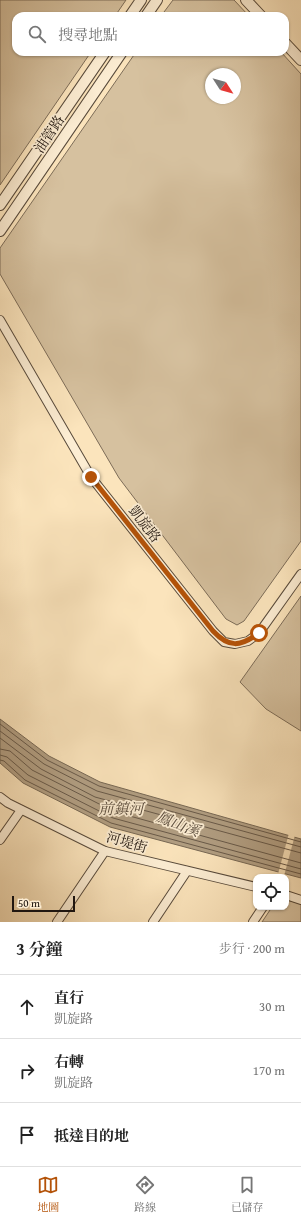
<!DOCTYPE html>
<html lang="zh-TW">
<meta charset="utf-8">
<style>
:root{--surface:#fff;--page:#f2f2f2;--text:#222;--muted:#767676;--line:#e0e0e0;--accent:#b45309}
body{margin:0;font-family:"Gentium Book Plus","Noto Serif TC",serif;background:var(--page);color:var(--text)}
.controls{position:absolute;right:12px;bottom:12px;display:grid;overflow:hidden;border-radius:8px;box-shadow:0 1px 3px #0004}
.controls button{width:36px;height:36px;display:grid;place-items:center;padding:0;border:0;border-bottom:1px solid var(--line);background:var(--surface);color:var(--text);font:20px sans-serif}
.compass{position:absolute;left:205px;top:68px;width:36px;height:36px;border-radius:50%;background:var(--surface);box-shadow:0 1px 3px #0004;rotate:126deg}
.scale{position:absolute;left:12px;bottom:10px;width:63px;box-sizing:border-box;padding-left:4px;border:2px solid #211710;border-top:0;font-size:11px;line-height:14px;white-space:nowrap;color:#211710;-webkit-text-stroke:3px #fcedd3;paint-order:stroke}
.stop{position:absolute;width:12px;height:12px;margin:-9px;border:3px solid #b45309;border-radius:50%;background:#fff}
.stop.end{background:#b45309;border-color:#fff;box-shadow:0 1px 4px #0008}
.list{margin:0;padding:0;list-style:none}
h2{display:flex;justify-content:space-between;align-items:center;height:52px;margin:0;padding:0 16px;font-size:17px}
h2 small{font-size:13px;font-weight:400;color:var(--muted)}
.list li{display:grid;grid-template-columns:26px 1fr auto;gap:12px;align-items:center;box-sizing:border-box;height:64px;padding:0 16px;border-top:1px solid var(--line)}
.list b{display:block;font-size:15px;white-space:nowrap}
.list p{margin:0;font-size:13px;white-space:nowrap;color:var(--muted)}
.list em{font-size:13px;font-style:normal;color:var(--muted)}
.icon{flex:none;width:22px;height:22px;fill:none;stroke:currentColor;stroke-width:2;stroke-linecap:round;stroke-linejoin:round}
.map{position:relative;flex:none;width:301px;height:922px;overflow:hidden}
.search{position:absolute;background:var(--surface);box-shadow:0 1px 3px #0004;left:12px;right:12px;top:12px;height:44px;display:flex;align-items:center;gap:10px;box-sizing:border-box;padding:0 14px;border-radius:12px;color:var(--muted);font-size:15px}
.sheet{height:244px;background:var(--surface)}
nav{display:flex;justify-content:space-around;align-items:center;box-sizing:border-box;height:56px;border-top:1px solid var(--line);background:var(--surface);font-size:11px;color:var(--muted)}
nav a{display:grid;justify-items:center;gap:2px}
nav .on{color:var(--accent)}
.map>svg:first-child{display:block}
.green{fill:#d6c19f;stroke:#7c6c58;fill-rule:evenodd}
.water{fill:#b19e82;stroke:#776854}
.pier{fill:#fbe4bc}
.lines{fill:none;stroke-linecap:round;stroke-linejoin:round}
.shore{stroke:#695a49;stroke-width:1}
.minor-casing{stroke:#584a3b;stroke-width:10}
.tertiary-casing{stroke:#584a3b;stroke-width:12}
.minor{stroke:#fcedd3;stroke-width:8}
.tertiary{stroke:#fcedd3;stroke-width:10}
.route{stroke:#b45309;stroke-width:5}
.labels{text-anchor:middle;stroke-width:3.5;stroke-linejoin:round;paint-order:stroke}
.street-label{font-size:14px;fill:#211710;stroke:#fcedd3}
.water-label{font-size:15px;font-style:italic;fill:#5b4d3e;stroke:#fcedd3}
</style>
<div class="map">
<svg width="301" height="922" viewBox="0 0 301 922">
<rect width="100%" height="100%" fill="#fbe4bc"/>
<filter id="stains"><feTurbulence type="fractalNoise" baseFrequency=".005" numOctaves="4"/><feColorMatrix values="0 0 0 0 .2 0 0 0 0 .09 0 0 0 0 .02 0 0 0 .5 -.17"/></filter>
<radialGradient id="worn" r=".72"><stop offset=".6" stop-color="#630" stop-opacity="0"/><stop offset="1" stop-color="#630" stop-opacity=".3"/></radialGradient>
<g class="green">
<path d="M0 0H126L115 16H16V52H91L0 185Z"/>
<path d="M173 0H234L249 16H161Z"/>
<path d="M136 52H281L301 74V541L244 621 237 625 226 619 119 478 0 274V248ZM211 74H235V98H211Z"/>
<path d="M301 596V731L266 709 240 682Z"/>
<path d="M288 900 301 904V922H262L272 907H286V901Z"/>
</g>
<path class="water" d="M0 719 49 756 100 782 301 839V878L110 827 23 783 0 763Z"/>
<path class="pier" d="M289 833 295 835 284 876 278 874Z"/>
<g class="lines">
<g class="shore">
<path d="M0 724 47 760 99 786 301 842"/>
<path d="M0 731 44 764 97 791 301 847"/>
<path d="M0 738 41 769 95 797 301 853"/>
<path d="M0 749 10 751 32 770 115 812 301 863"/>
<path d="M0 755 7 757 28 775 113 818 301 869"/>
<path d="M0 760 4 761 25 780 111 823 301 874"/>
</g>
<defs>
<g id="minor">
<path d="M0 320 91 477 213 631 224 642 235 644 248 641 259 633 301 574"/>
<path d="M0 797 8 803 105 851 256 887"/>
<path d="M0 840 21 810"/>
<path d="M286 895 301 900"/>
<path d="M57 922 105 851"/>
<path d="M153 922 187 871"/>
<path d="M253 922 263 907"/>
</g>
<g id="tertiary">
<path d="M246 0 261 16"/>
<path d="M130 16 141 0"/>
<path d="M146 16 157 0"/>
<path d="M285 43 301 60"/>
<path d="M0 205 105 52"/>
<path d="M0 231 122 52"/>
</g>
</defs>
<use href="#minor" class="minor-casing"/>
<use href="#tertiary" class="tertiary-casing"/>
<use href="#minor" class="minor"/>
<use href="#tertiary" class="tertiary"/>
</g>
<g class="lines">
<path class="route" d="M91 477 213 631C229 648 240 647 259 633"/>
</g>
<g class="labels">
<g class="street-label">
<text transform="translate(49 134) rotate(-56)" y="5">油管路</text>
<text transform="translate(145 524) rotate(52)" y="5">凱旋路</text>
<text transform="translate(127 842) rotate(16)" y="5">河堤街</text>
</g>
<g class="water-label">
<text x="121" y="814">前鎮河</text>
<text transform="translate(178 824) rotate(21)" y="5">鳳山溪</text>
</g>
</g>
<rect width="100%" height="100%" filter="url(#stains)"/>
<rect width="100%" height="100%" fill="url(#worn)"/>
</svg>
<div class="controls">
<button><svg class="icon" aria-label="locate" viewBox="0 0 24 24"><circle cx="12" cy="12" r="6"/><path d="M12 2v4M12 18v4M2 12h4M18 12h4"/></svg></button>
</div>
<svg class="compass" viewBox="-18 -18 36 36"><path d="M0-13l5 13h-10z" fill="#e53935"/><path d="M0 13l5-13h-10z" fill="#767676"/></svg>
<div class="scale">50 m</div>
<div class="stop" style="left:259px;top:633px"></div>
<div class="stop end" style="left:91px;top:477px"></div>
<div class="search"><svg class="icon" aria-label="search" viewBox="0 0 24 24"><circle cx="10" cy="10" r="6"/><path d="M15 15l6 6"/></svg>搜尋地點</div>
</div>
<section class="sheet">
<h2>3 分鐘<small>步行 · 200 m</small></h2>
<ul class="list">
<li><svg class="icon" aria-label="ahead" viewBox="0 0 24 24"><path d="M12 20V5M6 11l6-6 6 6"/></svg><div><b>直行</b><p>凱旋路</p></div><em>30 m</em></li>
<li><svg class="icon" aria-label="right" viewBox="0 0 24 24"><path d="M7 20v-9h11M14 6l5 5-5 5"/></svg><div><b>右轉</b><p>凱旋路</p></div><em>170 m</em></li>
<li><svg class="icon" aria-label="arrive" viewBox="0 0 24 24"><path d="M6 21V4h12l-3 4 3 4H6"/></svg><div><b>抵達目的地</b></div></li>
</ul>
</section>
<nav>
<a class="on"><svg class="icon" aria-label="map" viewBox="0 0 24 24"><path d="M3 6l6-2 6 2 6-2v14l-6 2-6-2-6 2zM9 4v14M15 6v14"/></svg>地圖</a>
<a><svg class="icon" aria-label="directions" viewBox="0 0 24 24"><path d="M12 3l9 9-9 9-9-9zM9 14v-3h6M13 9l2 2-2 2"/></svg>路線</a>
<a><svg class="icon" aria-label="saved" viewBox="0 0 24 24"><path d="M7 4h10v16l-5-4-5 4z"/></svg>已儲存</a>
</nav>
